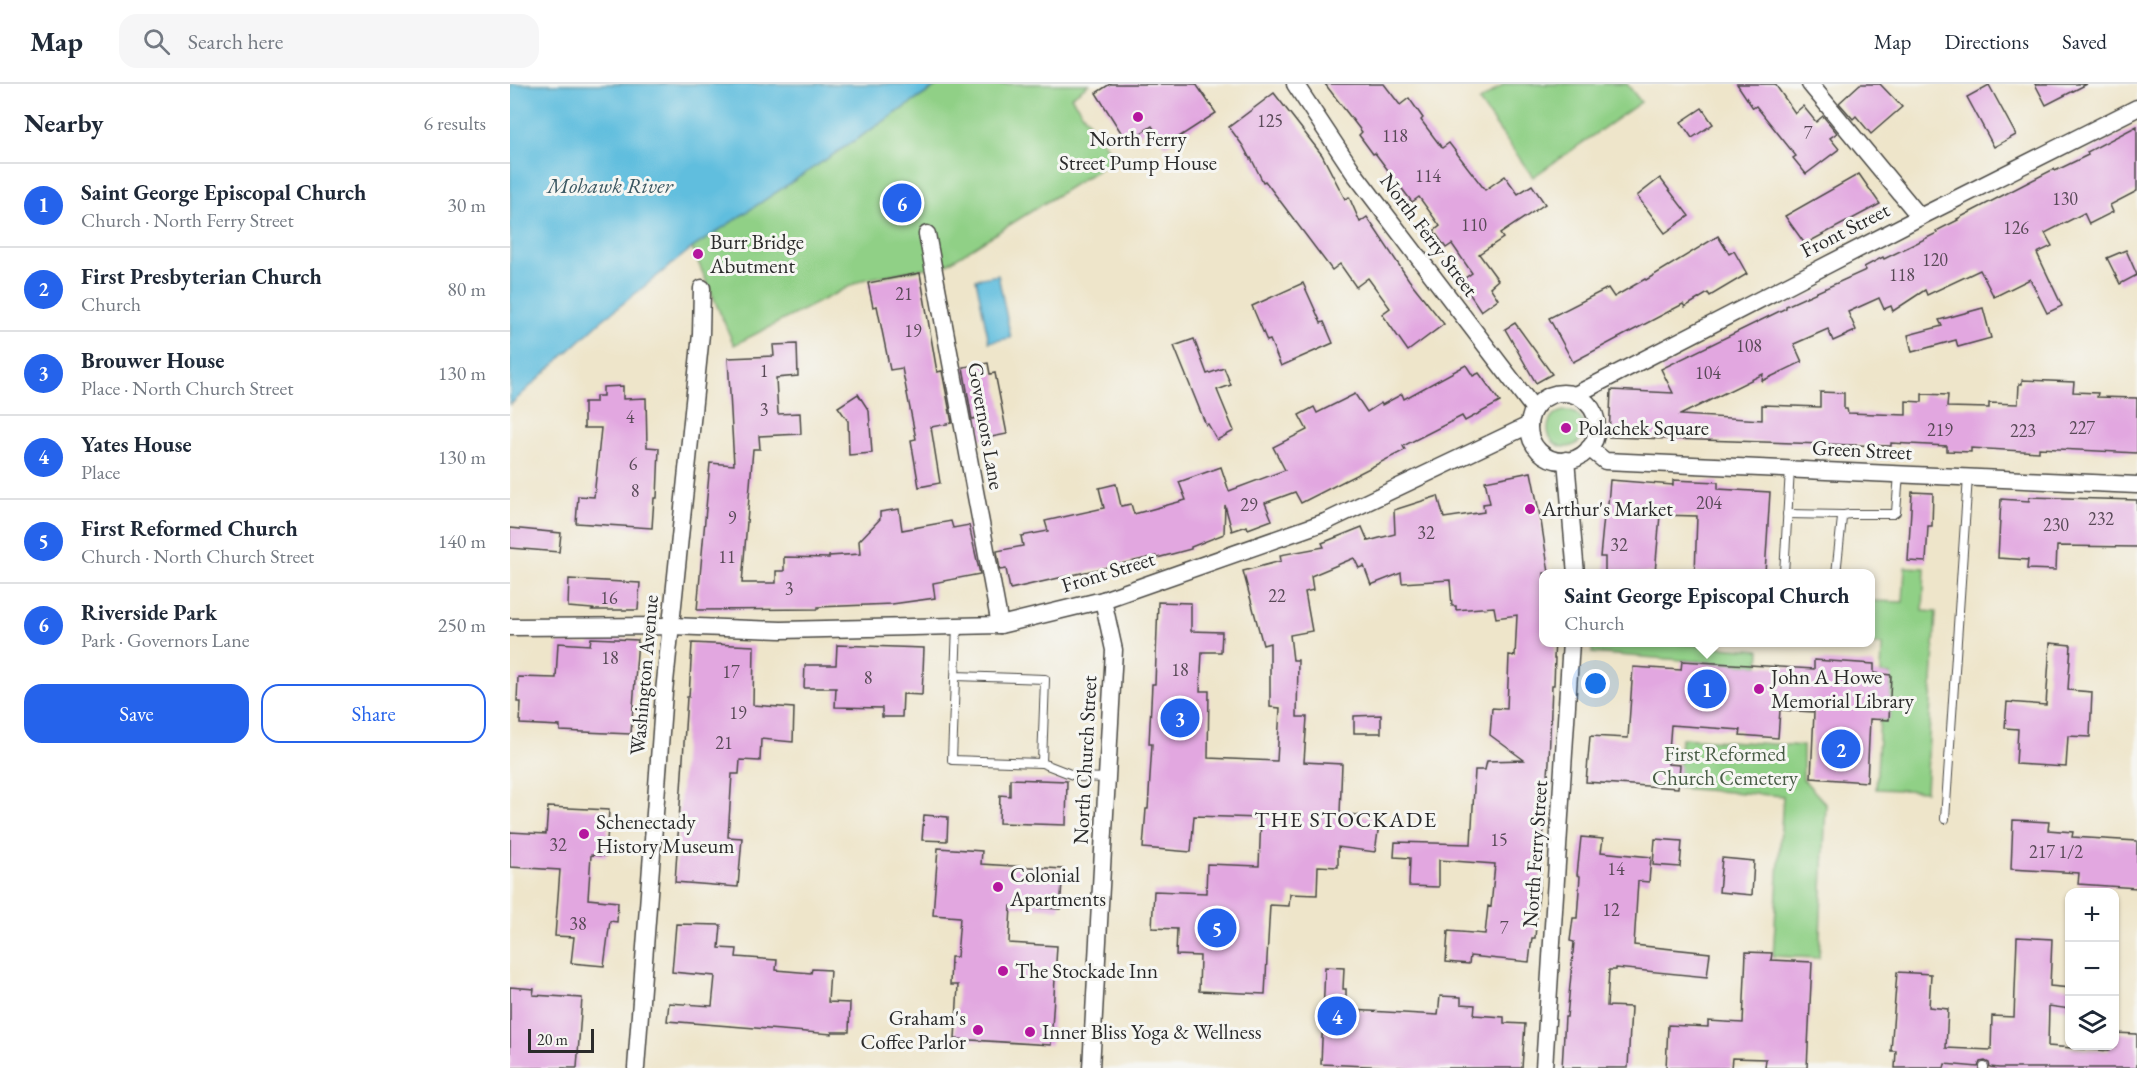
<!DOCTYPE html>
<meta charset="utf-8">
<style>
:root{--surface:#fff;--page:#f6f6f7;--text:#1f2937;--muted:#747a83;--line:#e0e1e3;--accent:#2563eb}
body{margin:0;font-family:"EB Garamond",serif;background:var(--page);color:var(--text)}
.controls{position:absolute;right:18px;bottom:18px;display:grid;overflow:hidden;border-radius:12px;box-shadow:0 2px 4px #0004}
.controls button{width:54px;height:54px;display:grid;place-items:center;padding:0;border:0;border-bottom:2px solid var(--line);background:var(--surface);color:var(--text);font:30px sans-serif}
.scale{position:absolute;left:18px;bottom:15px;width:66px;box-sizing:border-box;padding-left:6px;border:3px solid #2b2b2b;border-top:0;font-size:16px;line-height:21px;white-space:nowrap;color:#2b2b2b;-webkit-text-stroke:4px #f6f6f2;paint-order:stroke}
.you{position:absolute;left:1086px;top:600px;width:21px;height:21px;margin:-15px;border:4px solid #fff;border-radius:50%;background:#1a73e8;box-shadow:0 0 0 9px #1a73e833}
.badge{display:grid;place-items:center;width:39px;height:39px;border-radius:50%;background:var(--accent);color:#fff;font-size:20px;font-weight:700}
.pin{position:absolute;translate:-50% -50%;border:3px solid #fff;box-shadow:0 2px 6px #0006}
.popup{position:absolute;left:1029px;top:485px;width:336px;height:78px;box-sizing:border-box;display:grid;place-content:center;border-radius:12px;background:var(--surface);filter:drop-shadow(0 2px 4px #0005);font-size:20px;white-space:nowrap;color:var(--muted)}
.popup b{font-size:22px;color:var(--text)}
.popup::after{content:'';position:absolute;left:50%;top:100%;margin-left:-12px;border:12px solid transparent;border-top-color:var(--surface)}
.list{margin:0;padding:0;list-style:none}
h2{display:flex;justify-content:space-between;align-items:center;height:78px;margin:0;padding:0 24px;font-size:26px}
h2 small{font-size:20px;font-weight:400;color:var(--muted)}
.list li{display:grid;grid-template-columns:39px 1fr auto;gap:18px;align-items:center;box-sizing:border-box;height:84px;padding:0 24px;border-top:2px solid var(--line)}
.list b{display:block;font-size:22px;white-space:nowrap}
.list p{margin:0;font-size:20px;white-space:nowrap;color:var(--muted)}
.list em{font-size:20px;font-style:normal;color:var(--muted)}
.actions{display:flex;gap:12px;padding:18px 24px}
.actions a{flex:1;padding:14px 0;border:2px solid var(--accent);border-radius:18px;text-align:center;font-size:21px;color:var(--accent)}
.actions .main{background:var(--accent);color:#fff}
.icon{flex:none;width:33px;height:33px;fill:none;stroke:currentColor;stroke-width:2;stroke-linecap:round;stroke-linejoin:round}
.map{position:relative;flex:none;width:1627px;height:984px;overflow:hidden}
header{display:flex;align-items:center;gap:36px;box-sizing:border-box;height:84px;padding:0 30px;background:var(--surface);border-bottom:2px solid var(--line)}
header strong{font-size:28px}
nav{display:flex;gap:33px;margin-inline-start:auto;font-size:21px}
.search{width:420px;height:54px;background:var(--page);display:flex;align-items:center;gap:15px;box-sizing:border-box;padding:0 21px;border-radius:18px;color:var(--muted);font-size:22px}
main{display:flex}
aside{flex:1;background:var(--surface)}
.map>svg:first-child{display:block}
.green{fill:#90d086;stroke:#5e7e58;stroke-width:1.5}
.water{fill:#60bede;stroke:#467484;stroke-width:1.5}
.building{fill:#e2a7e0}
.lines{fill:none;stroke-linecap:round;stroke-linejoin:round}
.service-casing{stroke:#484743;stroke-width:10}
.minor-casing{stroke:#484743;stroke-width:19}
.service{stroke:#fff;stroke-width:8}
.minor{stroke:#fff;stroke-width:16}
.poi-dot{fill:#b5179e;stroke:#f6f6f2;stroke-width:2}
.labels{text-anchor:middle;stroke-width:6;stroke-linejoin:round;paint-order:stroke}
.number-label{font-size:18px;fill:#594a58}
.poi-label{font-size:21px;fill:#2b2b2b;stroke:#f6f6f2;text-anchor:start}
.street-label{font-size:21px;fill:#2b2b2b;stroke:#f6f6f2}
.park-label{font-size:21px;fill:#495d46;stroke:#f6f6f2}
.water-label{font-size:22px;font-style:italic;fill:#3b5761;stroke:#f6f6f2}
.neighbourhood-label{font-size:22px;letter-spacing:1.5px;fill:#2b2b2b;stroke:#f6f6f2}
</style>
<header>
<strong>Map</strong>
<div class="search"><svg class="icon" aria-label="search" viewBox="0 0 24 24"><circle cx="10" cy="10" r="6"/><path d="M15 15l6 6"/></svg>Search here</div>
<nav><a>Map</a><a>Directions</a><a>Saved</a></nav>
</header>
<main>
<aside>
<h2>Nearby<small>6 results</small></h2>
<ul class="list">
<li><span class="badge">1</span><div><b>Saint George Episcopal Church</b><p>Church · North Ferry Street</p></div><em>30 m</em></li>
<li><span class="badge">2</span><div><b>First Presbyterian Church</b><p>Church</p></div><em>80 m</em></li>
<li><span class="badge">3</span><div><b>Brouwer House</b><p>Place · North Church Street</p></div><em>130 m</em></li>
<li><span class="badge">4</span><div><b>Yates House</b><p>Place</p></div><em>130 m</em></li>
<li><span class="badge">5</span><div><b>First Reformed Church</b><p>Church · North Church Street</p></div><em>140 m</em></li>
<li><span class="badge">6</span><div><b>Riverside Park</b><p>Park · Governors Lane</p></div><em>250 m</em></li>
</ul>
<div class="actions"><a class="main">Save</a><a>Share</a></div>
</aside>
<div class="map">
<svg width="1627" height="984" viewBox="0 0 1627 984">
<rect width="100%" height="100%" fill="#f6f6f2"/>
<filter id="ink" filterUnits="userSpaceOnUse"><feTurbulence type="fractalNoise" baseFrequency=".0167" numOctaves="2"/><feDisplacementMap in="SourceGraphic" scale="12" xChannelSelector="R" yChannelSelector="G"/><feConvolveMatrix kernelMatrix="1 2 1 2 8 2 1 2 1" color-interpolation-filters="sRGB"/></filter>
<filter id="wash" filterUnits="userSpaceOnUse"><feTurbulence type="fractalNoise" baseFrequency=".008" numOctaves="4" result="noise"/><feDisplacementMap in="SourceGraphic" scale="24" xChannelSelector="R" yChannelSelector="G"/><feGaussianBlur stdDeviation="1.35" result="paint"/><feColorMatrix in="noise" values="0 0 0 0 0 0 0 0 0 0 0 0 0 0 0 0 0 1.4 0 .05"/><feComposite in="paint" operator="in"/></filter>
<g filter="url(#wash)">
<rect width="100%" height="100%" fill="#eee5ca"/>
<g class="green">
<path d="M430 0H579L561 13 605 75 437 180 352 196 224 261 182 164Z"/>
<path d="M994 0H1117L1131 18 1023 93 969 18Z"/>
<circle cx="1056" cy="345" r="18"/>
<path d="M1395 483 1415 484 1413 527 1426 528 1416 707 1366 705 1370 635H1379L1381 591 1371 590 1372 561 1347 560 1360 558 1361 517 1393 518Z"/>
<path d="M1083 558H1169V560L1250 566 1249 582 1082 569Z"/>
<path d="M1171 654 1293 662V695L1316 720 1309 874 1263 872 1273 712 1168 704Z"/>
</g>
<g class="water">
<path d="M0 0H430L182 164 90 238 0 321Z"/>
<path d="M488 191 501 254 479 258 466 195Z"/>
</g>
<g id="blocks">
<g class="building">
<path d="M600 0H686L706 29 655 62 642 42 617 58 586 9Z"/>
<path d="M815 0H874L890 21 899 14 913 34 911 36 932 64 939 59 975 106 995 92 1008 110 1022 101 1035 120 990 150 993 154 969 170 988 196 980 203 988 215 971 227 951 197 962 189 942 160 936 164 924 147 930 142 909 113 902 118 865 69 863 70 849 51 852 48Z"/>
<path d="M1227 0H1265L1285 29 1293 22 1306 38 1313 32 1327 49 1320 54 1329 65 1296 90 1283 74 1286 72 1246 22 1243 24Z"/>
<path d="M1350 0H1370L1392 23 1361 50 1346 32 1343 35 1329 19Z"/>
<path d="M1525 0H1577L1536 21Z"/>
<path d="M1479 1 1506 51 1484 63 1457 13Z"/>
<path d="M764 9 812 71 835 115 839 113 850 138 857 133 899 196 934 240 898 267 872 230 880 224 858 194 846 203 830 180 822 186 755 97 753 98 741 74 740 75 733 62 719 43Z"/>
<path d="M1192 24 1203 40 1182 54 1171 38Z"/>
<path d="M1627 42V107L1600 121 1603 128 1579 140 1574 129 1535 149 1542 162 1527 169 1552 222 1537 229 1520 195 1484 213 1470 186 1417 211 1415 206 1383 227 1381 222 1374 225 1369 214 1338 228 1346 246 1343 248 1323 257 1318 245 1284 260 1292 278 1252 297 1253 290 1170 331 1252 336V321L1310 323V308L1334 309V325H1337L1338 329 1396 331V317L1412 318V310L1438 311 1437 323 1479 324V319L1508 320 1509 300H1512V296L1564 298 1563 308 1588 309 1587 313 1627 314V369L1529 364V368L1461 364V368L1437 367V362L1381 359V362L1342 361 1099 353 1101 306 1163 309 1151 285 1276 224V222L1356 186 1354 183 1373 173 1374 175 1427 149 1426 147 1448 136 1447 135 1544 85 1545 87 1578 71 1577 68Z"/>
<path d="M1349 90 1370 120 1295 160 1275 132Z"/>
<path d="M1150 94 1179 132 1155 149 1127 112Z"/>
<path d="M1208 152 1219 170 1224 167 1237 190 1200 212 1198 209 1175 223 1173 220 1063 278 1039 234 1098 204 1104 213 1135 195 1136 196Z"/>
<path d="M1616 166 1627 191 1610 200 1597 174Z"/>
<path d="M410 189 427 288 432 287 442 339 421 343 430 399 409 403 401 356 406 355 392 284 380 286 367 222 363 223 358 199Z"/>
<path d="M793 199 811 239 814 238 823 259 771 282 760 256 757 257 742 222Z"/>
<path d="M1473 224 1481 254 1448 263 1446 256 1402 268 1398 251 1432 242 1429 236Z"/>
<path d="M1005 239 1042 290 1026 299 995 245Z"/>
<path d="M684 255 697 290 714 284 721 301 707 306 724 347 707 356 698 340 696 341 664 262Z"/>
<path d="M287 260 288 292 266 294 268 330 290 329 291 350 249 352 250 365H243L232 499H266V487H274V473L319 474V472L350 470 349 457 370 435V428L389 425 392 446 441 437 443 444 459 441 470 490 423 499 425 514 382 520 308 523V525L187 526 200 379 224 381 218 274 264 272 263 261Z"/>
<path d="M478 279 480 290 485 289 497 350 471 355 467 334 462 335 453 283Z"/>
<path d="M956 281 963 292 969 289 990 318 955 337 952 332 893 362 895 366 791 419 785 408 755 419 762 436 738 445 737 442 722 447 715 421 714 450 681 463V465L647 474 646 472 500 505 496 485 490 486 487 467 513 462 511 452 538 447 535 437 594 424 589 404 606 400 611 422 621 420 624 430 676 416 669 398 711 383 719 407 775 386 763 363 797 346 789 331 804 323 807 329 845 310 857 328 871 319 872 321 892 310 894 315Z"/>
<path d="M113 302V315L136 314 137 363 149 364 147 414H144L142 444 66 439 68 412 84 413 91 344H74V318H86V312H93V303Z"/>
<path d="M348 310 359 327 362 369 339 371 338 337 328 323Z"/>
<path d="M1021 388 1031 437 1039 489H1034V558H1045L1044 574H1045L1044 601H1042L1039 678 1031 783 1025 854H1022L1019 878 960 872 959 880 936 878 938 847 975 850 978 822 981 823 985 780 929 776V803L899 802 900 774 884 773 885 758 961 760 965 686H975L977 677 1014 676 980 651 982 624 997 625 999 571 1005 572 1007 531 986 534 984 523 946 526V522H942L940 496 892 499 891 489 861 501 854 482 849 484 844 474 801 492 803 506 795 508 802 547 780 551 783 576H788L787 633H797L794 678 832 680 830 729 870 734 865 768 828 763V783L808 782 807 811 780 810 779 822 760 821 755 910 689 907 690 872 666 871 667 845 642 844 644 807 696 809 697 780 749 782 751 734 684 732 681 768 633 764 636 725H638L642 660H639L642 600H645L648 518 681 519V547L712 548 711 568H692L690 607H699L698 674 767 677 770 624 760 623V559L753 561 733 487 771 477 770 471 814 463 812 459 852 443 858 457 885 450 884 426 928 412 934 434 974 428 973 420 980 419 975 397Z"/>
<path d="M1100 396 1163 401V396L1208 398V405L1260 408 1255 489H1185L1187 432 1150 431 1145 489H1095V473H1090L1094 432H1097Z"/>
<path d="M1402 408 1423 409 1422 442H1418L1416 478 1398 477Z"/>
<path d="M1519 413 1627 416V463L1547 462 1546 486 1517 485 1518 476 1488 474 1491 415 1519 417Z"/>
<path d="M0 444 51 449 49 468 0 464Z"/>
<path d="M59 495 130 499 128 526H82L83 525 58 523Z"/>
<path d="M81 554 128 556 121 650 50 647V642L10 640 11 618H7L8 593 46 594 48 559 80 561Z"/>
<path d="M182 559 244 562 243 621 284 624 283 658 251 655 250 677 230 676 229 690H222L218 753 232 754 228 803 165 798 177 613H179Z"/>
<path d="M1540 559 1561 561 1558 606 1582 608 1580 653 1558 652 1556 683 1506 680 1508 645 1495 644 1497 618 1536 621Z"/>
<path d="M327 561 414 564 412 611 393 610 392 633H372V624L325 623 326 604H294L295 581H326Z"/>
<path d="M1304 576 1364 580V589L1381 591 1379 636 1360 635 1357 698 1301 694 1304 628 1270 626 1268 654 1230 651 1231 646 1161 641 1158 680 1170 681 1168 704 1076 698 1080 652 1118 654 1123 583 1171 586 1172 577 1304 585Z"/>
<path d="M871 631V649H844V632Z"/>
<path d="M500 695 557 697 556 741 489 739 490 711 500 712Z"/>
<path d="M38 723 99 726 96 772 81 771 78 815 108 818 107 838 100 837 94 882 61 879 64 853 45 852 50 786 0 783V748L36 750Z"/>
<path d="M414 731 438 733 437 757 412 756Z"/>
<path d="M1503 736 1539 738 1538 746 1563 748 1562 753 1627 757V804L1568 800 1569 789 1501 785Z"/>
<path d="M1071 753 1093 755 1091 768 1141 773 1139 798 1128 797 1124 861 1200 869 1197 893 1106 884V886H1099L1097 922 1121 923 1118 984H1052L1055 933H1057L1064 858 1060 857 1063 834H1067L1070 792 1067 791Z"/>
<path d="M1145 755 1172 757 1170 783 1143 781Z"/>
<path d="M428 764 472 767 471 780 553 785 550 825 501 822 499 859 547 862 541 961 445 955 448 901H440L441 873H447L450 833 423 831Z"/>
<path d="M1212 774 1244 777 1242 811 1209 808Z"/>
<path d="M166 840 211 841 209 864 227 865 226 873 267 876 266 886 301 889 302 885 320 886 318 918 340 919 339 948H322V950L157 937 159 919 202 922 205 892 162 888Z"/>
<path d="M1507 853 1542 855 1540 902 1560 904V925L1539 922 1538 962 1599 967V962H1605V949L1627 950V984H1489L1480 983 1479 979 1475 977 1470 978 1468 983 1435 980 1434 984H1385L1386 967H1381L1387 888 1421 890 1419 923 1438 925 1436 964 1481 966 1482 932 1504 933Z"/>
<path d="M1236 868 1262 869 1261 876 1302 878 1297 984H1255L1256 975 1222 974 1221 984H1156L1158 941 1198 943V937L1233 939Z"/>
<path d="M815 883 834 884 833 905H836V925L841 926 928 931 930 912 951 913V920L965 921 964 931 994 933V939L1015 940 1012 984H905L811 980Z"/>
<path d="M0 903 24 905 23 911 72 914 67 984H0Z"/>
</g>
</g>
</g>
<g filter="url(#ink)">
<use href="#blocks" fill-opacity="0" stroke="#484743" stroke-width="1.5"/>
<g class="lines">
<defs>
<g id="service">
<path d="M1277 430 1334 431"/>
<path d="M1274 490 1280 385"/>
<path d="M1326 490 1332 434 1334 431 1340 430H1383L1386 428 1389 390"/>
<path d="M445 592 535 595 532 679 442 676 447 541"/>
<path d="M532 679 568 693 597 694"/>
<path d="M1435 735 1458 393"/>
<path d="M1474 984V983"/>
</g>
<g id="minor">
<path d="M785 0 844 89 1024 325"/>
<path d="M1300 0 1410 133"/>
<path d="M417 150 490 541"/>
<circle cx="1053" cy="343" r="34"/>
<path d="M1065 311 1410 133 1627 24"/>
<path d="M1079 364 1095 377 1627 401"/>
<path d="M1056 376 1066 490"/>
<path d="M0 543 161 542 271 546 490 541 593 516 815 438 1019 341"/>
<path d="M126 984 154 608 191 250 192 204"/>
<path d="M581 984 604 566 593 516"/>
<path d="M1034 984 1061 558"/>
</g>
</defs>
<use href="#service" class="service-casing"/>
<use href="#minor" class="minor-casing"/>
<use href="#service" class="service"/>
<use href="#minor" class="minor"/>
</g>
</g>
<g class="poi-dot">
<circle cx="628" cy="33" r="6"/>
<circle cx="188" cy="170" r="6"/>
<circle cx="1056" cy="344" r="6"/>
<circle cx="1020" cy="425" r="6"/>
<circle cx="1249" cy="605" r="6"/>
<circle cx="74" cy="750" r="6"/>
<circle cx="488" cy="803" r="6"/>
<circle cx="493" cy="887" r="6"/>
<circle cx="468" cy="946" r="6"/>
<circle cx="520" cy="948" r="6"/>
</g>
<g class="labels">
<g class="number-label">
<text x="760" y="43">125</text>
<text x="1298" y="55">7</text>
<text x="885" y="58">118</text>
<text x="918" y="98">114</text>
<text x="1555" y="121">130</text>
<text x="964" y="147">110</text>
<text x="1506" y="150">126</text>
<text x="1425" y="182">120</text>
<text x="1392" y="197">118</text>
<text x="394" y="216">21</text>
<text x="403" y="253">19</text>
<text x="1239" y="268">108</text>
<text x="254" y="293">1</text>
<text x="1198" y="295">104</text>
<text x="254" y="332">3</text>
<text x="120" y="339">4</text>
<text x="1572" y="350">227</text>
<text x="1430" y="352">219</text>
<text x="1513" y="353">223</text>
<text x="123" y="386">6</text>
<text x="125" y="413">8</text>
<text x="1199" y="425">204</text>
<text x="739" y="427">29</text>
<text x="222" y="440">9</text>
<text x="1591" y="441">232</text>
<text x="1546" y="447">230</text>
<text x="916" y="455">32</text>
<text x="1109" y="467">32</text>
<text x="217" y="479">11</text>
<text x="279" y="511">3</text>
<text x="767" y="518">22</text>
<text x="99" y="520">16</text>
<text x="100" y="580">18</text>
<text x="670" y="592">18</text>
<text x="221" y="594">17</text>
<text x="358" y="600">8</text>
<text x="228" y="635">19</text>
<text x="214" y="665">21</text>
<text x="989" y="762">15</text>
<text x="48" y="767">32</text>
<text x="1546" y="774">217 1/2</text>
<text x="1106" y="791">14</text>
<text x="1101" y="832">12</text>
<text x="68" y="846">38</text>
<text x="994" y="850">7</text>
</g>
<g class="poi-label">
<text x="628" y="62" text-anchor="middle">North Ferry<tspan x="628" dy="24">Street Pump House</tspan></text>
<text x="200" y="165">Burr Bridge<tspan x="200" dy="24">Abutment</tspan></text>
<text x="1068" y="351">Polachek Square</text>
<text x="1032" y="432">Arthur's Market</text>
<text x="1261" y="600">John A Howe<tspan x="1261" dy="24">Memorial Library</tspan></text>
<text x="86" y="745">Schenectady<tspan x="86" dy="24">History Museum</tspan></text>
<text x="500" y="798">Colonial<tspan x="500" dy="24">Apartments</tspan></text>
<text x="505" y="894">The Stockade Inn</text>
<text x="456" y="941" text-anchor="end">Graham's<tspan x="456" dy="24">Coffee Parlor</tspan></text>
<text x="532" y="955">Inner Bliss Yoga &amp; Wellness</text>
</g>
<g class="street-label">
<text transform="translate(1335 146) rotate(-27)" y="7">Front Street</text>
<text transform="translate(919 151) rotate(53)" y="7">North Ferry Street</text>
<text transform="translate(476 342) rotate(80)" y="7">Governors Lane</text>
<text transform="translate(1352 366) rotate(3)" y="7">Green Street</text>
<text transform="translate(598 488) rotate(-17)" y="7">Front Street</text>
<text transform="translate(134 591) rotate(-85)" y="7">Washington Avenue</text>
<text transform="translate(575 676) rotate(-87)" y="7">North Church Street</text>
<text transform="translate(1025 770) rotate(-86)" y="7">North Ferry Street</text>
</g>
<g class="park-label">
<text x="1215" y="677">First Reformed<tspan x="1215" dy="24">Church Cemetery</tspan></text>
</g>
<g class="water-label">
<text x="100" y="109">Mohawk River</text>
</g>
<g class="neighbourhood-label">
<text x="836" y="743">THE STOCKADE</text>
</g>
</g>
</svg>
<div class="controls">
<button>+</button>
<button>−</button>
<button><svg class="icon" aria-label="layers" viewBox="0 0 24 24"><path d="M12 4l9 5-9 5-9-5zM3 14l9 5 9-5"/></svg></button>
</div>
<div class="scale">20 m</div>
<div class="you"></div>
<div class="pin badge" style="left:1197px;top:605px">1</div>
<div class="popup"><b>Saint George Episcopal Church</b>Church</div>
<div class="pin badge" style="left:1331px;top:665px">2</div>
<div class="pin badge" style="left:670px;top:634px">3</div>
<div class="pin badge" style="left:827px;top:932px">4</div>
<div class="pin badge" style="left:707px;top:844px">5</div>
<div class="pin badge" style="left:392px;top:119px">6</div>
</div>
</main>
